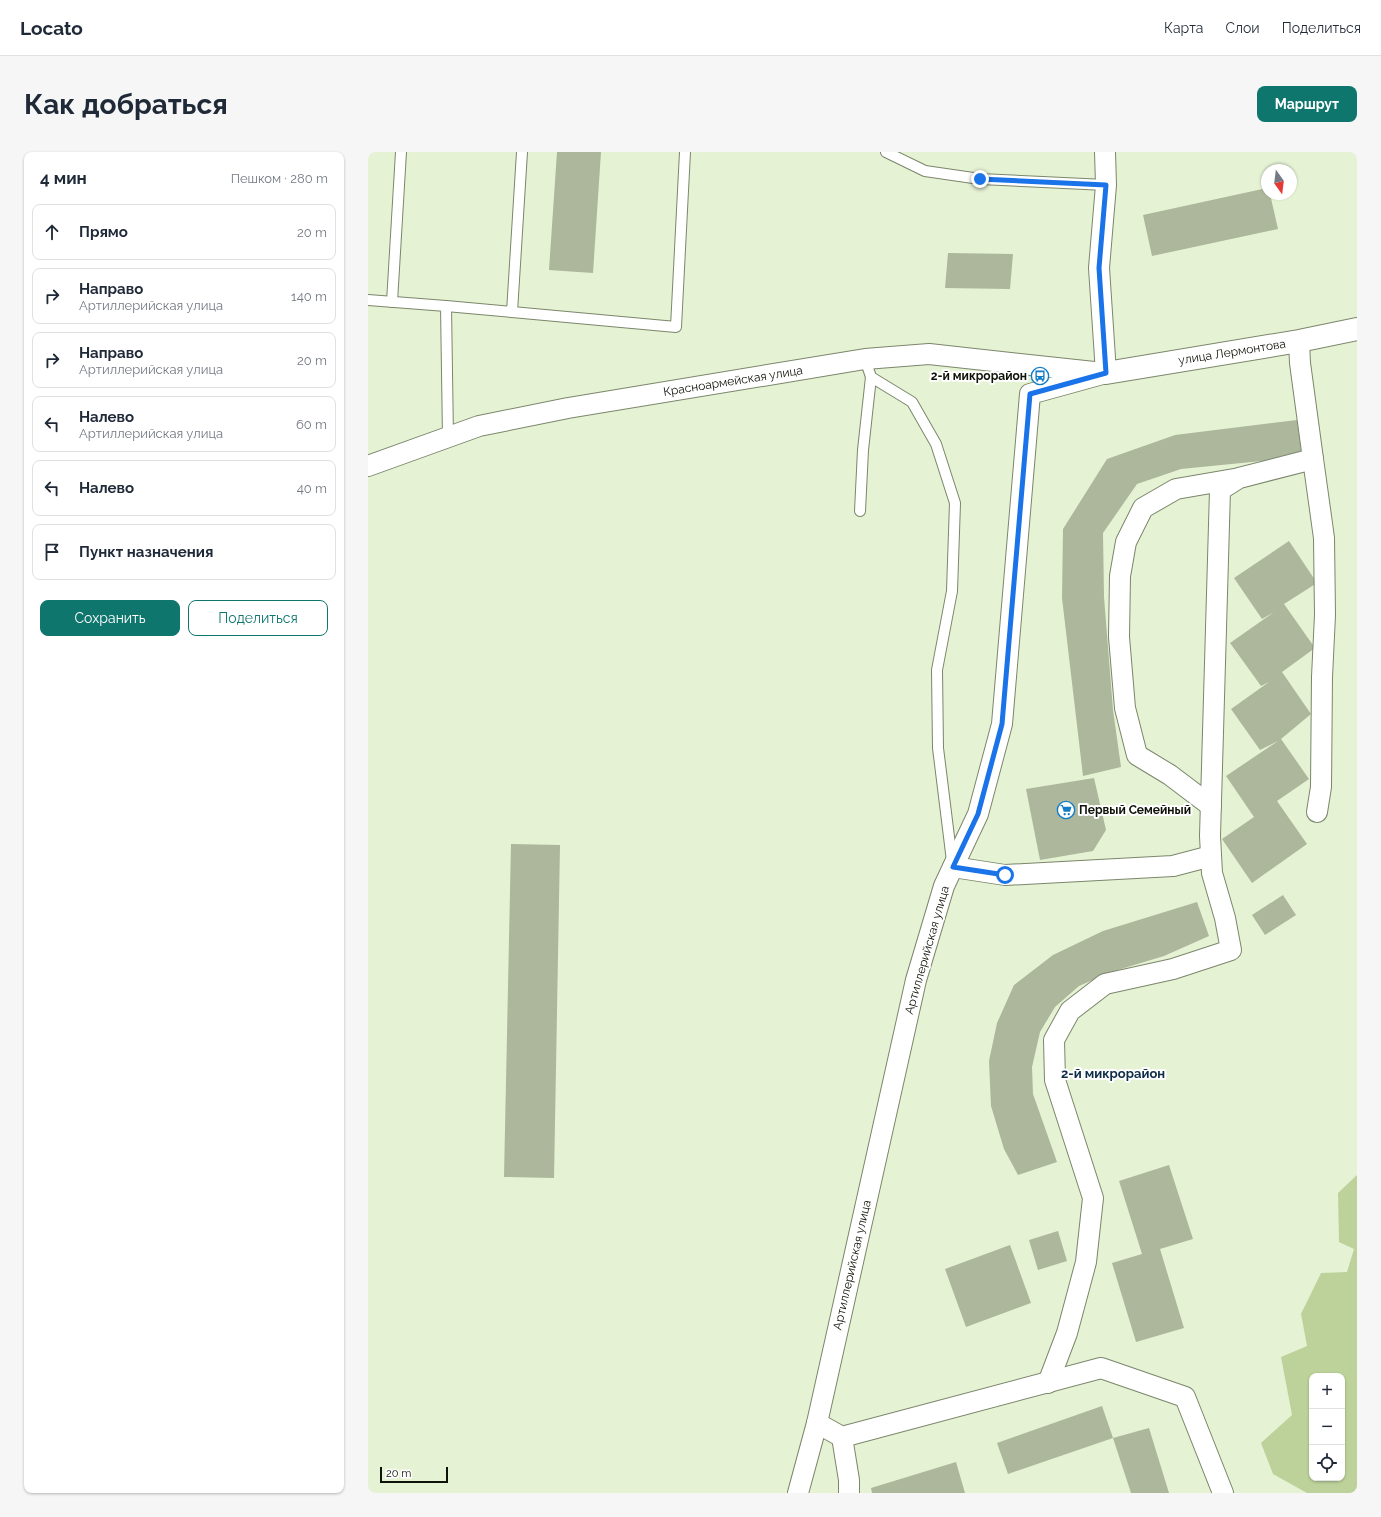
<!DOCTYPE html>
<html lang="ru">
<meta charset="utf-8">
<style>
:root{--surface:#fff;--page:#f6f6f7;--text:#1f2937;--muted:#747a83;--line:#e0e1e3;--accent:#0f766e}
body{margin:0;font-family:Raleway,sans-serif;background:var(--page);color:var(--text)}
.controls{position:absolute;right:12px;bottom:12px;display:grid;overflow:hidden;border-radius:8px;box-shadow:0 1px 3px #0004}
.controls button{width:36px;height:36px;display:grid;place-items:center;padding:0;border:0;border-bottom:1px solid var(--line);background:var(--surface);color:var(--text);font:20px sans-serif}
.compass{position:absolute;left:893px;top:12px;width:36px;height:36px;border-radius:50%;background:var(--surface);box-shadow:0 1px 3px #0004;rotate:166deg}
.scale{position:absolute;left:12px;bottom:10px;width:68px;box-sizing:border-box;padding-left:4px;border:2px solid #0f1208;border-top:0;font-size:11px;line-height:14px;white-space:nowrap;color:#0f1208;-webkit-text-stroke:3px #fff;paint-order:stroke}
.stop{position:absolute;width:12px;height:12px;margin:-9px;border:3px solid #1a73e8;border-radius:50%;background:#fff}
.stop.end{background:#1a73e8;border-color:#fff;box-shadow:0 1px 4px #0008}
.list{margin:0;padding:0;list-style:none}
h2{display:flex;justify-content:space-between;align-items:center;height:52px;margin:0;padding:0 16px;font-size:17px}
h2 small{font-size:13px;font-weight:400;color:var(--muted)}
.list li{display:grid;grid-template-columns:26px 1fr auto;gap:12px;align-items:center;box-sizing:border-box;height:56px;margin:0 8px 8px;padding:0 8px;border:1px solid var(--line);border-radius:8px}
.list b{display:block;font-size:15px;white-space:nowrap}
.list p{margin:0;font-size:13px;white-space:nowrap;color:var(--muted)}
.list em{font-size:13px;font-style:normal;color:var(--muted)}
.actions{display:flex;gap:8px;padding:12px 16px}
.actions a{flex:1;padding:9px 0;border:1px solid var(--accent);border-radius:8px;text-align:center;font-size:14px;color:var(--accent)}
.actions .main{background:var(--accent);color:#fff}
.icon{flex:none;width:22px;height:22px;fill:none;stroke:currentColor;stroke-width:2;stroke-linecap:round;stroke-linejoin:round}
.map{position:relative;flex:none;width:989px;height:1341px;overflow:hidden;border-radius:8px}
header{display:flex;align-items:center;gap:24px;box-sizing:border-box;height:56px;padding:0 20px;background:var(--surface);border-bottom:1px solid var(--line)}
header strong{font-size:19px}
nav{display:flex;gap:22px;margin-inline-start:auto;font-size:14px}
.intro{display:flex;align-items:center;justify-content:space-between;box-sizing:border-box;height:96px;padding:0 24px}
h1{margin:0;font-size:28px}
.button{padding:10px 18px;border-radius:8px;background:var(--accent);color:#fff;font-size:14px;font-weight:700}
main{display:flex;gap:24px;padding:0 24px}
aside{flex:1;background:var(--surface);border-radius:8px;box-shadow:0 1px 3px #0004}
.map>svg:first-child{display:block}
.green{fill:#bcd29a;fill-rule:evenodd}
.building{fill:#acb79b}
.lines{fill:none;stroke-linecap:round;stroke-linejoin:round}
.service-casing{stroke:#7b866b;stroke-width:12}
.minor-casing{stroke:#7b866b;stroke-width:22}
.tertiary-casing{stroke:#7b866b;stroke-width:24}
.service{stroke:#fff;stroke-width:10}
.minor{stroke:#fff;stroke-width:20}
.tertiary{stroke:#fff;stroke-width:22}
.route{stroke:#1a73e8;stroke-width:5}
.labels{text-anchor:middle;stroke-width:4;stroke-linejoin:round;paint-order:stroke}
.street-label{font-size:12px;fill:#0f1208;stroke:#fff}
.poi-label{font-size:12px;font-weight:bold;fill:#0f1208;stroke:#fff;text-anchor:end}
.neighbourhood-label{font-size:13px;font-weight:bold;fill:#0e2d47;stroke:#fff}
</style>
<header>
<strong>Locato</strong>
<nav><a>Карта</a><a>Слои</a><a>Поделиться</a></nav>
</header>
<div class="intro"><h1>Как добраться</h1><a class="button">Маршрут</a></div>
<main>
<aside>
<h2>4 мин<small>Пешком · 280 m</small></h2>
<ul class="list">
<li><svg class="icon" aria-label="ahead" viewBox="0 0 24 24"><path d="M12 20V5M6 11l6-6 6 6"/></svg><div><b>Прямо</b></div><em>20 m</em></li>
<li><svg class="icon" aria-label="right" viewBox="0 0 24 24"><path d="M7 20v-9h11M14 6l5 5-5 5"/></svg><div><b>Направо</b><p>Артиллерийская улица</p></div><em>140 m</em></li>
<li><svg class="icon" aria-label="right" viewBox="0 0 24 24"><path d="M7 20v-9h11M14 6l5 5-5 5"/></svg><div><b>Направо</b><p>Артиллерийская улица</p></div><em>20 m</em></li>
<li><svg class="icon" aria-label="left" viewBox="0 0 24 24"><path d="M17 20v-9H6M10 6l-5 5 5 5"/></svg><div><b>Налево</b><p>Артиллерийская улица</p></div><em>60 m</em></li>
<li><svg class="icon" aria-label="left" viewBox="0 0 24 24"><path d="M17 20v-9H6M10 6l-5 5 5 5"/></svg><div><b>Налево</b></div><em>40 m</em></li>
<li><svg class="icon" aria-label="arrive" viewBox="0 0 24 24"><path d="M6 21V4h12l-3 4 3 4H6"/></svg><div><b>Пункт назначения</b></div></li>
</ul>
<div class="actions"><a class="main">Сохранить</a><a>Поделиться</a></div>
</aside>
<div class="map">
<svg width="989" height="1341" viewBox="0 0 989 1341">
<rect width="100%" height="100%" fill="#e6f2d4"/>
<path class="green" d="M989 1023V1341H939L905 1322 893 1291 924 1263 913 1205 939 1194 933 1162 953 1121 979 1120 986 1097 971 1090 970 1041ZM944 1224H974V1326H944Z"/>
<g class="building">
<path d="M189 0H233L225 121 181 118Z"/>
<path d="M899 36V42H902L910 77 784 104 775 63Z"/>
<path d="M580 101 645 102 642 137 577 136Z"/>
<path d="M929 268 934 305 813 317 769 332 735 381 736 445 745 558 753 615 715 624 694 446 695 377 739 307 807 283Z"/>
<path d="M921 389 949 431 916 452 947 496 914 520 943 562 913 587 941 627 909 649 939 692 884 731 854 687 886 665 858 624 910 589 892 598 863 557 901 530 893 534 862 491 906 460 894 467 866 426Z"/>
<path d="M726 626 738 678 725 699 672 708 658 637Z"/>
<path d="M143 692 192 693 186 1026 136 1025Z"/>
<path d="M915 743 928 763 897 783 884 763Z"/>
<path d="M829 750 841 784 796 804 743 820 711 834 687 855 672 880 664 915 665 942 689 1010 650 1023 636 997 623 954 621 909 629 871 646 833 685 803 735 779Z"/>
<path d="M801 1013 825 1087 792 1097 816 1176 768 1190 744 1111 774 1102 751 1029Z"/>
<path d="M690 1079 699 1109 670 1118 661 1088Z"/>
<path d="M642 1093 663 1151 598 1175 577 1117Z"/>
<path d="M734 1254 745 1286 640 1322 629 1291Z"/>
<path d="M781 1276 801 1341H763L745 1286Z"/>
<path d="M588 1310 597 1341H504L503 1336Z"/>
</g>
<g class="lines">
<defs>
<g id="service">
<path d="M518 0 557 19 612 27 738 33"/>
<path d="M0 148 78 154 80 286"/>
<path d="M24 150 33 0"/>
<path d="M78 154 144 160 154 0"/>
<path d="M144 160 308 175 317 0"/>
<path d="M497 207 503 225 544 250 568 292 587 351 584 439 569 518 570 596 584 709"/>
<path d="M492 359 495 298 503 225"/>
</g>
<g id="minor">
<path d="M737 0 738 33 731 116 738 221"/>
<path d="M945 307 956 386 957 463 954 525 953 635 949 660"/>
<path d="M0 314 111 274 200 256 497 207 561 202 726 220"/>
<path d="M843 654 802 623 769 603 757 556 751 485 752 424 758 390 775 356 808 337 866 327"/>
<path d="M585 715 637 723 805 714 843 704"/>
<path d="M680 1231 699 1181 718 1110 725 1046 687 928 686 888 702 859 737 832 805 817 863 798 857 766 844 721 842 684 852 338 871 326 945 307 932 211 931 189"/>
<path d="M449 1271 474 1285 733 1216 817 1245 855 1341"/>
<path d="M474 1285 481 1328V1341"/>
<path d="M430 1341 449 1271 548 828 576 734 610 662 634 572 662 242 738 221"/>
</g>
<path id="tertiary" d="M738 221 931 189 989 177"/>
</defs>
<use href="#service" class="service-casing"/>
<use href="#minor" class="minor-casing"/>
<use href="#tertiary" class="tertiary-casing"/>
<use href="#service" class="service"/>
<use href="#minor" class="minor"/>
<use href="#tertiary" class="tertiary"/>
</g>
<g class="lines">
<path class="route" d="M612 27 738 33 731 116 738 221 662 242 634 572 610 662 585 715 637 723"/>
</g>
<defs>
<symbol id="bus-ring" viewBox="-11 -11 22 22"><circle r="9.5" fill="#fff" stroke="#117cc7" stroke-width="1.5"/><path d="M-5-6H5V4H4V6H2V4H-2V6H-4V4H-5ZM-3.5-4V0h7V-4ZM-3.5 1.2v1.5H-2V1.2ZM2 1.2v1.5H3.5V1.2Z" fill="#117cc7"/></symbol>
<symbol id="supermarket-ring" viewBox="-11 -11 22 22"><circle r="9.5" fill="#fff" stroke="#117cc7" stroke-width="1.5"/><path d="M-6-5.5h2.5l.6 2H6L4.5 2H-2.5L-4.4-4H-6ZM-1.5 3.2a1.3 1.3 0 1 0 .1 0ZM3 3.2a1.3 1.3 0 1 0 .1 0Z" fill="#117cc7"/></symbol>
</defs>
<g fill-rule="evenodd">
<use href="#bus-ring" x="662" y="214" width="20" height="20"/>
<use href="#supermarket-ring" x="688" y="648" width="20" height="20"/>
</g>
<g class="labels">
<g class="street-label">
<text transform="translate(864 200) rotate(-9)" y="4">улица Лермонтова</text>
<text transform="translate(365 229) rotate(-9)" y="4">Красноармейская улица</text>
<text transform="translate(559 798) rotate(-74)" y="4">Артиллерийская улица</text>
<text transform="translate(484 1113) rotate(-77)" y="4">Артиллерийская улица</text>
</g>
<g class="poi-label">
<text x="659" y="228">2-й микрорайон</text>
<text x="711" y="662" text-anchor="start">Первый Семейный</text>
</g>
<g class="neighbourhood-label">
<text x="745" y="926">2-й микрорайон</text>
</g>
</g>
</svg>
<div class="controls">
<button>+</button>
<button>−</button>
<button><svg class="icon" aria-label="locate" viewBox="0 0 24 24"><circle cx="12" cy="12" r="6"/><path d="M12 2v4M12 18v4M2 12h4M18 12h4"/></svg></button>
</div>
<svg class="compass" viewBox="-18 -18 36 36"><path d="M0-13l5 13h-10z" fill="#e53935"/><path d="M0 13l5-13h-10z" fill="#747a83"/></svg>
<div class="scale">20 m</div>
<div class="stop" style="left:637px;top:723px"></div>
<div class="stop end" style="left:612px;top:27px"></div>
</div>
</main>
